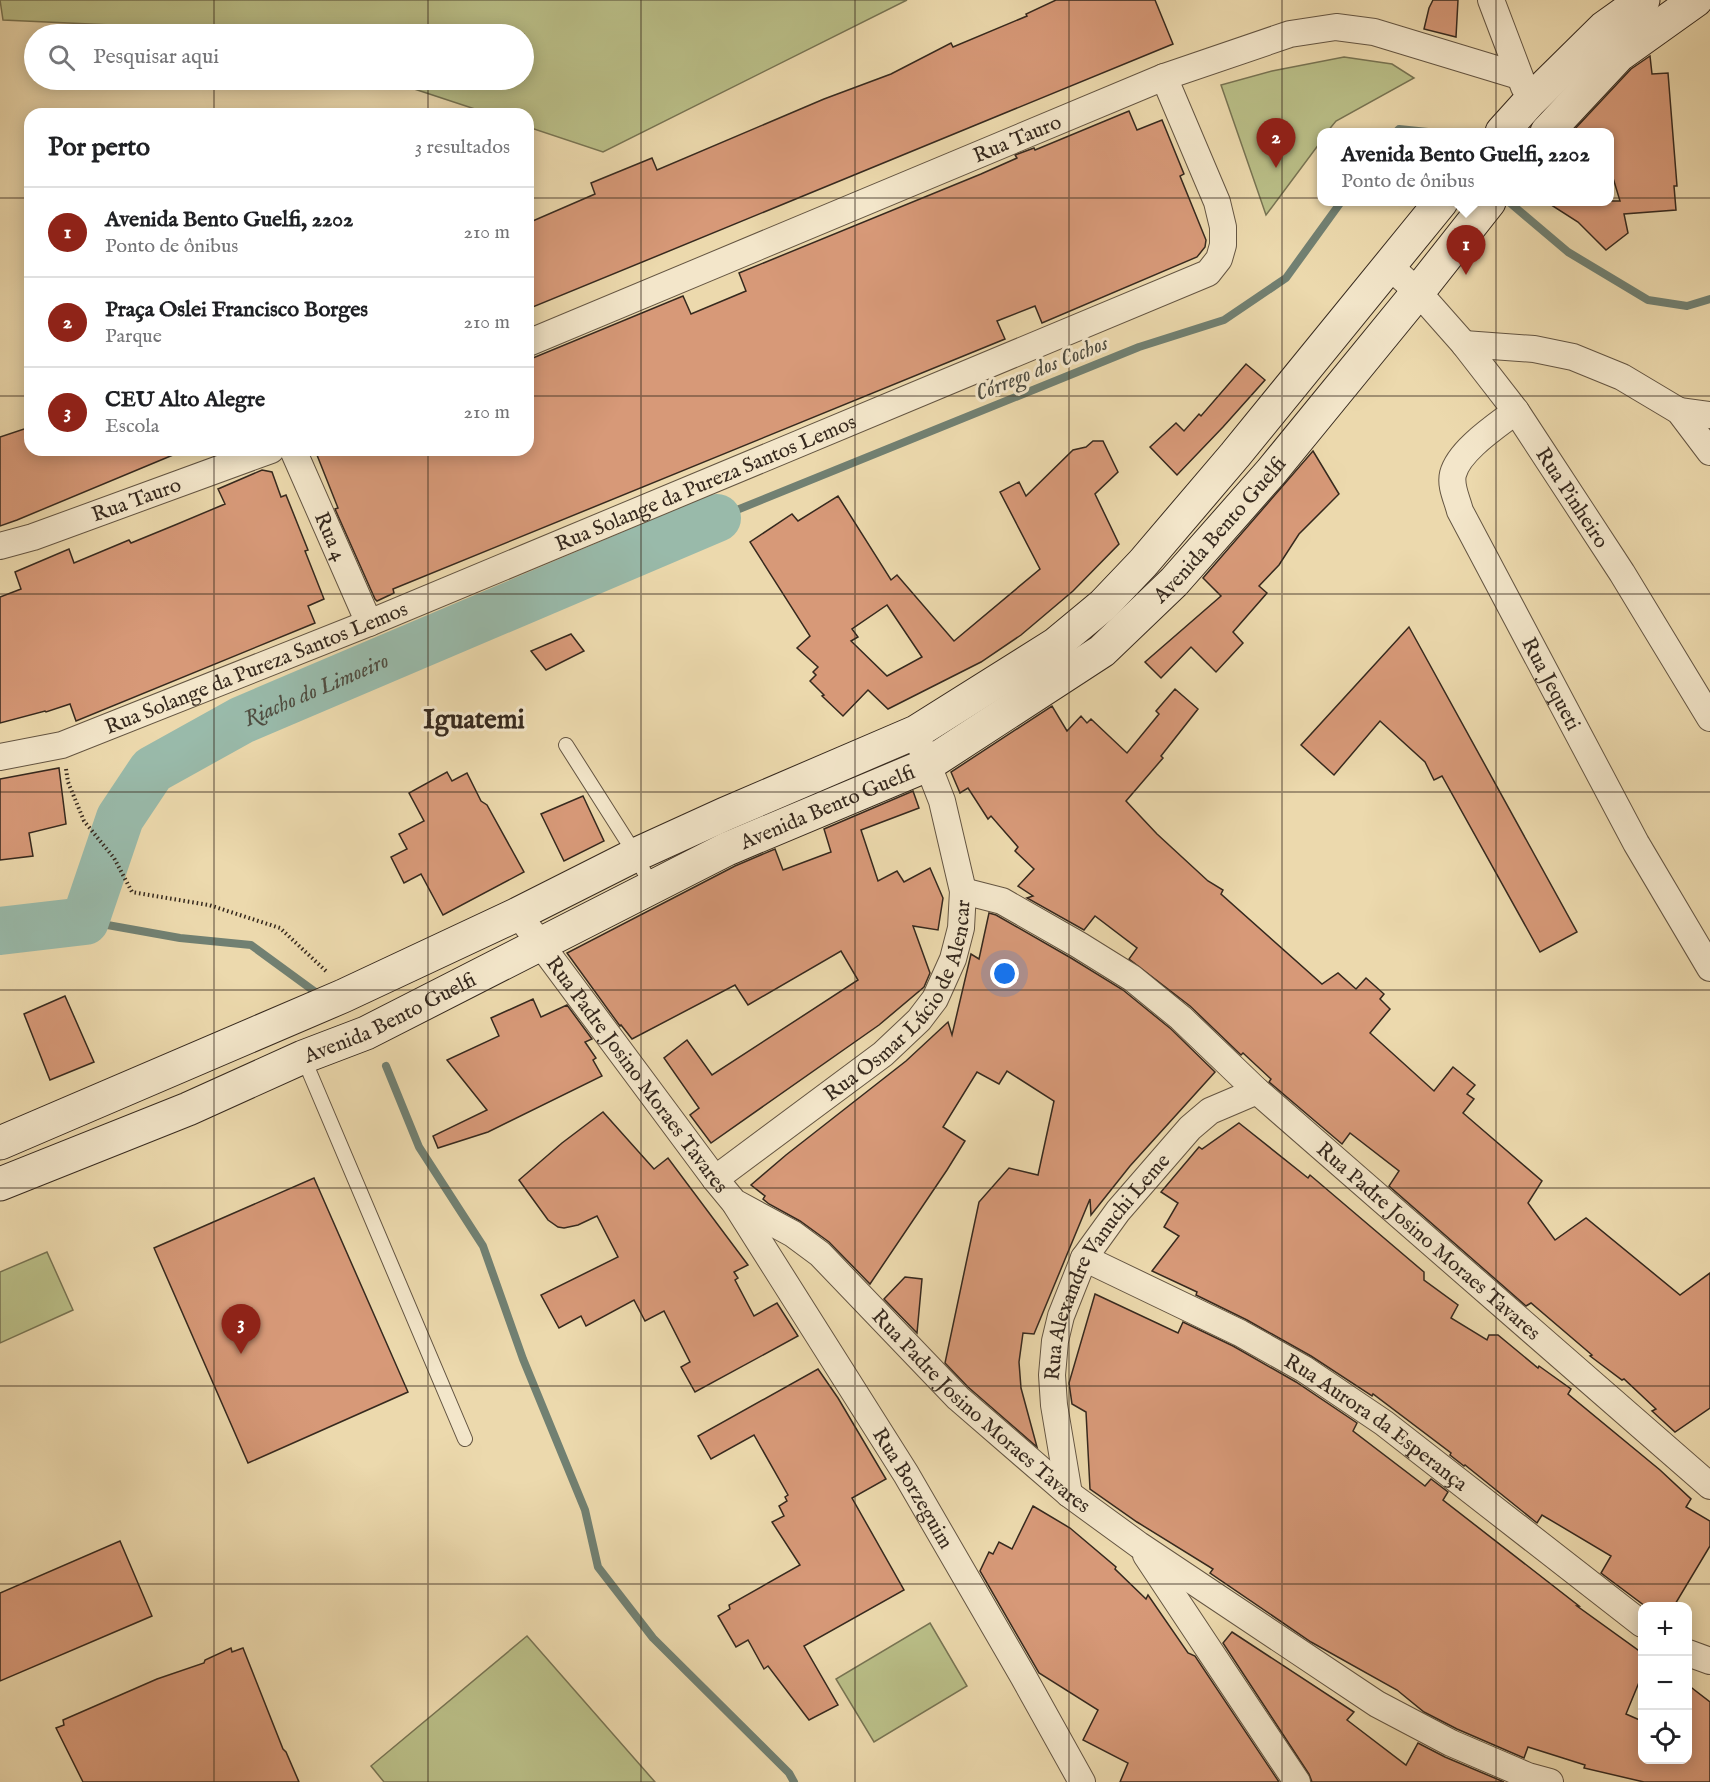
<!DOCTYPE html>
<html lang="pt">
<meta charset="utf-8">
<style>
:root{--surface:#fff;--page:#f6f6f6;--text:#202124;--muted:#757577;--line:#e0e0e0;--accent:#8f2418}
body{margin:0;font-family:"IM FELL English",serif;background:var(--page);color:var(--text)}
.controls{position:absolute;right:18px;bottom:18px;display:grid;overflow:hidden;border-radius:12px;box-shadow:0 3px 15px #0003}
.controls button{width:54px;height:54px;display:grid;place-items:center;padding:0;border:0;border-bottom:2px solid var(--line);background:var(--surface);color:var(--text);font:30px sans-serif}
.you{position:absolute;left:1005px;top:974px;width:21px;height:21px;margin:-15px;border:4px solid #fff;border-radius:50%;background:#1a73e8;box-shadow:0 0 0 9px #1a73e833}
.badge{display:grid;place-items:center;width:39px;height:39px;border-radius:50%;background:var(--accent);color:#fff;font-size:20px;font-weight:700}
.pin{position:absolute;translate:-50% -50px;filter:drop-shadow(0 2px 3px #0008)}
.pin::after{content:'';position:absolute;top:32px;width:21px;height:18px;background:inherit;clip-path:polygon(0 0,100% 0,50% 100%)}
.popup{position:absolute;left:1317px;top:128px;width:297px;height:78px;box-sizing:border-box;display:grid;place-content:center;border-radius:12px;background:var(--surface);filter:drop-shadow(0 2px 4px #0005);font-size:20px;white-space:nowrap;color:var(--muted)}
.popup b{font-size:22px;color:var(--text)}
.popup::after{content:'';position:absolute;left:50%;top:100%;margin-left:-12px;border:12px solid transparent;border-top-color:var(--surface)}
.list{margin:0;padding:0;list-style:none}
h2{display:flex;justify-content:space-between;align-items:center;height:78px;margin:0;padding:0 24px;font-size:26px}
h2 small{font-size:20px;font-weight:400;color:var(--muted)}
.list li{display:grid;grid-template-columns:39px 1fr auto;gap:18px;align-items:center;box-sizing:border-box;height:90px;padding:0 24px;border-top:2px solid var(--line)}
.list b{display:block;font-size:22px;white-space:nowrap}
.list p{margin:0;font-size:20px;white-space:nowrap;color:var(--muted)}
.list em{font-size:20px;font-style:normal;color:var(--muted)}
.icon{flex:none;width:33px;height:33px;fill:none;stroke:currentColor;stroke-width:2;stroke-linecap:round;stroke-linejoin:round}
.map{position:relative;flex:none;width:1710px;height:1782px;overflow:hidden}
.search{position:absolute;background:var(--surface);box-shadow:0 3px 15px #0003;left:24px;top:24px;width:510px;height:66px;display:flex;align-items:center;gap:15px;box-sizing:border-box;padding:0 21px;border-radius:33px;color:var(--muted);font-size:22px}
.panel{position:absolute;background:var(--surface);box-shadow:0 3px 15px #0003;left:24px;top:108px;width:510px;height:348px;border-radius:18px}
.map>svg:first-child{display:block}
.green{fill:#babf88;stroke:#787453;stroke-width:1.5}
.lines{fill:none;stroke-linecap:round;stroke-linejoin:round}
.stream{stroke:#718072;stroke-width:8}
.river{stroke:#99baaa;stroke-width:48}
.building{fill:#d79978;stroke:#36291e;stroke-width:1.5;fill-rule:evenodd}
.service-casing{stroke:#645542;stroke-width:16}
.minor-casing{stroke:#645542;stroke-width:28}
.secondary-casing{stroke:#36291e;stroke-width:35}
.path{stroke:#36291e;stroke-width:4;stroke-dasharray:1.5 3;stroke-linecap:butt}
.service{stroke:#f3e6ca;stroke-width:14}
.minor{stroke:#f3e6ca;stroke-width:26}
.secondary{stroke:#f3e6ca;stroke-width:33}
.grid{fill:none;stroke:#36291e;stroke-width:1.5;stroke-opacity:0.55}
.labels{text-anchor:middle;stroke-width:6;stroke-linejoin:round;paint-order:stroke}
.street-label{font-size:21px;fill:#36291e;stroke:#f3e6ca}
.water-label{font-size:22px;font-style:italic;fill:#4f4d41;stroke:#f3e6ca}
.district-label{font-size:27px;font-weight:bold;fill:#36291e;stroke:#f3e6ca}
</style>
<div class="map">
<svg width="1710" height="1782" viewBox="0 0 1710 1782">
<rect width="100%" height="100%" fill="#ecd9ad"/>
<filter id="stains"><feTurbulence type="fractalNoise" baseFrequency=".00333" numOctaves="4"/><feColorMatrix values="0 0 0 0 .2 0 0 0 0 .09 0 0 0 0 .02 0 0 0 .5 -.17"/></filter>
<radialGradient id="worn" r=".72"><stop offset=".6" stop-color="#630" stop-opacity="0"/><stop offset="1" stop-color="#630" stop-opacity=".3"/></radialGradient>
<g class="green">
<path d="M0 0H907L603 152 528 127V114H490L387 80H524V34H253L243 31 3 20Z"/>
<path d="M1344 57 1392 64 1414 78 1336 121 1327 132H1322V140L1266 215 1221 85 1272 71Z"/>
<path d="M47 1252 73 1310 0 1343V1272Z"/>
<path d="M930 1623 967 1686 874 1742 836 1679Z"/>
<path d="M527 1636 655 1782H384L371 1766Z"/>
</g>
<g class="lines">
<g class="stream">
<path d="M1396 132 1399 129 1428 132"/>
<path d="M1509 202 1568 252 1648 300 1687 306 1710 299"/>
<path d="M717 518 1139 347 1224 320 1286 278 1341 202"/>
<path d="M85 921 180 938 251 945 318 994"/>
<path d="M386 1066 419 1147 483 1246 523 1359 585 1510 598 1567 653 1638 789 1773 794 1782"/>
</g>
<path class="river" id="s1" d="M0 931 85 921 120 818 152 770 242 720 717 518"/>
</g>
<g class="building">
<path d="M1056 0H1155L1173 44 528 309V223L595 194 591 183 652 158 657 170 824 99 891 74 951 43 953 47 1027 16 1026 14Z"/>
<path d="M1433 0H1458L1456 37 1424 29 1429 8Z"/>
<path d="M1650 56 1652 74 1668 73 1677 186H1674L1676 210 1624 214 1628 233 1606 250 1578 222 1545 201H1620L1610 168V132H1572L1631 69Z"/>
<path d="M1129 111 1137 130 1162 120 1184 174 1180 176 1206 240 1205 247 1197 257 1042 323 1035 306 997 321 1005 339 393 589 394 593 377 601 375 599 335 509 338 508 315 450H528V360L683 296 691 314 746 291 739 273 981 174 1017 158 1015 155 1034 148 1035 150Z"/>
<path d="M1246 364 1265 380 1223 427 1177 475 1150 447 1176 423 1184 431 1199 414 1201 416Z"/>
<path d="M30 427V450H185L17 520 0 526V437Z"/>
<path d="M1093 441H1103L1118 472 1095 494 1119 544 1073 591 1021 635 981 662 888 709 868 690 843 716 822 696 824 695 810 681 816 675 813 672 818 667 797 648 810 636 750 542 792 514 798 521 838 496 891 580 897 575 954 641 1040 569 1000 492 1019 482 1026 496 1073 450 1086 447ZM887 605 922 657 887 676 851 641 858 637 852 629Z"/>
<path d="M1313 451 1339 494 1299 534 1279 565 1259 586 1267 593 1233 632 1243 643 1216 672 1191 647 1161 678 1145 662 1221 596 1203 578Z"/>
<path d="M262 470 272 472 281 497 286 495 308 550 305 551 324 599 308 606 315 623 76 721 70 704 46 712 45 711 0 723V597L21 589 15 572 69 549 74 563 129 540 131 543 175 525 225 504 218 489Z"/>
<path d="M1409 627 1577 932 1540 952 1442 776 1434 780 1425 762 1380 721 1334 775 1301 745Z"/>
<path d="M571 634 584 651 546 670 531 651Z"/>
<path d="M1175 689 1198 709 1161 756 1163 758 1126 801 1157 834 1208 881 1223 890 1221 894 1322 984 1338 973 1356 989 1366 978 1384 994 1380 999 1390 1009 1370 1033 1434 1091 1453 1067 1475 1085 1467 1094 1474 1099 1463 1113 1542 1181 1528 1203 1555 1240 1586 1218 1680 1295 1710 1273V1408L1675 1432 1652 1411 1656 1409 1624 1379 1622 1380 1590 1356 1592 1355 1531 1303 1526 1306 1389 1186 1399 1171 1350 1133 1342 1144 1269 1082 1271 1079 1243 1053 1241 1055 1190 1006 1129 959 1137 948 1095 916 1084 930 1027 898 1033 896 1018 886 1034 869 1015 851 1018 847 991 816 988 819 968 788 960 793 951 772 1052 706 1067 731 1081 716 1087 723 1091 719 1127 753 1159 714 1156 711Z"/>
<path d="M59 768 66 824 29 833 33 856 0 860V779Z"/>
<path d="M447 772 452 781 467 773 481 801 487 805 524 872 443 915 421 874 404 883 391 857 407 849 399 834 424 821 409 793Z"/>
<path d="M913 791 919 808 861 830 878 881 897 871 904 882 930 868 943 898 938 930 913 926 930 973 924 987 879 1025 711 1143 690 1115 699 1108 664 1058 687 1040 712 1075 858 980 841 951 748 1005 735 985 632 1039 621 1025 620 1026 567 953 735 866 775 849 783 870 831 852 824 829Z"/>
<path d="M583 796 604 841 564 861 541 814Z"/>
<path d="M989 913 996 915 1071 958 1123 990 1171 1029 1215 1072 1130 1166 1091 1215 1090 1199 1034 1334 1023 1333 1019 1362 1021 1388 1037 1447 968 1387 945 1363 979 1202 1009 1168 1038 1175 1054 1101 1007 1071 999 1084 977 1072 943 1127 965 1141 947 1170 870 1284 829 1242 800 1221 769 1204 763 1199 765 1196 751 1185 786 1155 906 1061 948 1022 952 1035 971 954 979 959Z"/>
<path d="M65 996 94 1062 50 1080 24 1014Z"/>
<path d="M533 999 541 1017 567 1005 592 1039 585 1042 596 1058 593 1060 602 1076 488 1132 438 1148 433 1136 487 1110 447 1060 499 1036 491 1018Z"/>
<path d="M603 1112 654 1169 668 1158 748 1265 734 1272 738 1278 735 1280 754 1316 777 1303 798 1336 695 1392 681 1367 690 1362 664 1311 645 1321 634 1300 586 1326 581 1316 559 1328 541 1295 618 1257 597 1216 578 1225 564 1228 558 1227 548 1220 519 1180 562 1143Z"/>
<path d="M1239 1123 1308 1178 1310 1175 1424 1272V1280L1458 1305 1451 1318 1487 1340 1489 1335H1498L1538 1368 1539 1366 1571 1389 1568 1394 1660 1470 1691 1499 1686 1507 1710 1521V1546L1674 1606H1645L1601 1573 1611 1556 1542 1515 1537 1523 1465 1465 1464 1466 1450 1455 1451 1453 1373 1394 1372 1396 1311 1356 1247 1320 1196 1295 1197 1292 1152 1271 1179 1236 1164 1227 1178 1203 1161 1192 1199 1147 1202 1149Z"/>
<path d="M314 1178 408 1392 248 1463 154 1248Z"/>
<path d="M905 1277 922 1279 917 1333 884 1299Z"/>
<path d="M1095 1294 1178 1333 1183 1322 1233 1346 1296 1382 1357 1423 1353 1431 1425 1486 1431 1479 1448 1492 1443 1500 1579 1606H1577L1642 1653V1675L1626 1714 1642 1721V1760H1688V1685L1710 1702V1782H1644L1584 1768 1585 1765 1528 1747 1524 1758 1457 1729 1424 1712 1397 1690 1311 1642 1210 1573 1213 1569 1137 1522 1090 1489 1086 1412 1072 1404 1069 1383Z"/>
<path d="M818 1369 838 1398 886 1479 852 1498 904 1590 804 1646 838 1705 809 1720 768 1666 764 1669 748 1640 736 1647 718 1616 730 1609 729 1605 800 1565 772 1522 784 1516 779 1506 787 1501 785 1497 788 1495 754 1435 711 1459 698 1436Z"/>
<path d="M1033 1506 1070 1528 1116 1567 1115 1569 1146 1599 1148 1595 1188 1653 1195 1656 1279 1782H1120L1128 1763 1083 1740 1098 1710 1039 1673 980 1571 989 1552 993 1554 999 1542 1012 1549Z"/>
<path d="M120 1541 152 1616 0 1681V1593Z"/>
<path d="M1232 1632 1354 1712 1347 1720 1406 1765 1418 1743 1445 1757 1504 1782H1312L1309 1774 1223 1643Z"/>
<path d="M231 1648 232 1652 243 1648 283 1749 286 1752 299 1782H83L56 1728 64 1725 63 1720 157 1679 204 1663 205 1660Z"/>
</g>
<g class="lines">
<defs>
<g id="service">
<path d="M566 745 627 841 652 886"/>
<path d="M303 1057 465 1439"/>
</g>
<g id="minor">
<path d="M1491 0 1524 87"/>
<path id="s2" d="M1388 265 1418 292 1464 344 1516 411 1622 573 1710 718"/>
<path id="s3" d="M528 343 1164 77 1290 34 1336 27 1374 32 1519 76"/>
<path d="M1464 344 1534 349 1573 357 1622 377 1679 411 1710 452"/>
<path id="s4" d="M1516 411C1498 425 1459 450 1453 474 1450 486 1457 499 1460 511L1636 843 1710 968"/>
<path d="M1679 411 1710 415"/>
<path id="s5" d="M293 450 369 623"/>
<path id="s6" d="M0 546 33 537 271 450"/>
<path id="s7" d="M0 757 62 745 369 623 1208 273 1219 259 1223 245V227L1217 202 1164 77"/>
<path id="s8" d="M963 891 1002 901 1079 945 1132 978 1181 1018 1257 1091 1710 1486"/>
<path id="s9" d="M518 914 715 1179 734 1202 793 1234 820 1254 958 1398 1069 1494 1139 1545 1377 1704 1451 1743 1528 1776 1550 1782"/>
<path id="s10" d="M715 1179 883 1054 919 1020 935 999 953 959 961 928 963 891 942 801 921 747"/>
<path id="s11" d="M736 1205 906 1474 1023 1676 1082 1782"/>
<path id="s12" d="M1084 1258 1240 1333 1304 1369 1384 1423 1642 1624"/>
<path id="s13" d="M1069 1494 1054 1405 1052 1375 1055 1341 1061 1316 1084 1258 1118 1211 1190 1128 1210 1111 1257 1091"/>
<path d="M1146 1555 1297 1782"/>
<path d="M1688 1653 1710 1661"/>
</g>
<g id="secondary">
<path d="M1502 132 1530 101 1604 28 1643 0"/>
<path d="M1547 132 1619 55 1696 0"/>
<path d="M0 1143 343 996 518 914 635 855 725 814 916 732 1056 644 1103 605 1143 563 1235 455 1441 202"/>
<path id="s14" d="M0 1184 188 1109 303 1057 366 1033 727 849 927 765 1102 651 1174 582 1271 472 1418 292 1489 202"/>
</g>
</defs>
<use href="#service" class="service-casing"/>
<use href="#minor" class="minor-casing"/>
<use href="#secondary" class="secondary-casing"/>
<path class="path" d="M66 769 68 782 84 821 114 858 132 892 209 905 280 928 327 972"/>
<use href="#service" class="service"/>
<use href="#minor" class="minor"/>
<use href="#secondary" class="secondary"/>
</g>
<path class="grid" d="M214 0V34M428 0V34M641 0V1782M855 0V1782M1069 0V1782M1282 0V1782M1496 0V1782M214 80V114M428 80V114M0 198H30M528 198H1710M0 396H30M528 396H1710M214 450V1782M428 450V1782M0 594H1710M0 792H1710M0 990H1710M0 1188H1710M0 1386H1710M0 1584H1710"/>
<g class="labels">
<g class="street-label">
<text dy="7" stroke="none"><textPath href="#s3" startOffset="530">Rua Tauro</textPath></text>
<text dy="7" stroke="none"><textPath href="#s7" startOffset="758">Rua Solange da Pureza Santos Lemos</textPath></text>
<text dy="7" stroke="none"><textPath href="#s2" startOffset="298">Rua Pinheiro</textPath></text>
<text dy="7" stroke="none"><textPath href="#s6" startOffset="144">Rua Tauro</textPath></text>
<text dy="7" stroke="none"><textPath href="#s14" startOffset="1396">Avenida Bento Guelfi</textPath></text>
<text dy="7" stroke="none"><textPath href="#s5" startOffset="94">Rua 4</textPath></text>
<text dy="7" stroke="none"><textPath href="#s7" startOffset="272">Rua Solange da Pureza Santos Lemos</textPath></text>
<text dy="7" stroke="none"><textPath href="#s4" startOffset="324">Rua Jequeti</textPath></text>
<text dy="7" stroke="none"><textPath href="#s14" startOffset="910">Avenida Bento Guelfi</textPath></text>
<text dy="7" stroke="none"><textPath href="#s10" startOffset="264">Rua Osmar Lúcio de Alencar</textPath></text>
<text dy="7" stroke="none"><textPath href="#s14" startOffset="424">Avenida Bento Guelfi</textPath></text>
<text dy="7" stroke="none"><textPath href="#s9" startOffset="200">Rua Padre Josino Moraes Tavares</textPath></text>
<text dy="7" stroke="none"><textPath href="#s8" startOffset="588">Rua Padre Josino Moraes Tavares</textPath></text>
<text dy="7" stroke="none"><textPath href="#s13" startOffset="244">Rua Alexandre Vanuchi Leme</textPath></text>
<text dy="7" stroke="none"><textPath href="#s9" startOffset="686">Rua Padre Josino Moraes Tavares</textPath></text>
<text dy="7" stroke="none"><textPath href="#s12" startOffset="336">Rua Aurora da Esperança</textPath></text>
<text dy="7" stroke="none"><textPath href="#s11" startOffset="334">Rua Borzeguim</textPath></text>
</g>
<g class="water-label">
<text transform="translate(1041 367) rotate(-22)" y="8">Córrego dos Cochos</text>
<text dy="8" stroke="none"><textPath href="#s1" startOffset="435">Riacho do Limoeiro</textPath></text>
</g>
<g class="district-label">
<text x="474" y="728">Iguatemi</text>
</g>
</g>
<rect width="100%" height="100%" filter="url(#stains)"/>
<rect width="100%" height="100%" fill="url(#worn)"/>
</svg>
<div class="controls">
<button>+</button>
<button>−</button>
<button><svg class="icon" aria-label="locate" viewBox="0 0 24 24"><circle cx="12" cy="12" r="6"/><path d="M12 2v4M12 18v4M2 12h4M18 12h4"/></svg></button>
</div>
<div class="you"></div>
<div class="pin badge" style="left:1466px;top:275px">1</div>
<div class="popup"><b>Avenida Bento Guelfi, 2202</b>Ponto de ônibus</div>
<div class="pin badge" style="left:1276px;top:168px">2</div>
<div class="pin badge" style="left:241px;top:1354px">3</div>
<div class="search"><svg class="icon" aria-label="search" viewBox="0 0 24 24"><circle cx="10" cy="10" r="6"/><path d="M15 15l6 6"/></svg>Pesquisar aqui</div>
<section class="panel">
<h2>Por perto<small>3 resultados</small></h2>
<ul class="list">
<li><span class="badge">1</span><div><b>Avenida Bento Guelfi, 2202</b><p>Ponto de ônibus</p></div><em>210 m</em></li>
<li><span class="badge">2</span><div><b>Praça Oslei Francisco Borges</b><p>Parque</p></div><em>210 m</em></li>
<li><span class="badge">3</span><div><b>CEU Alto Alegre</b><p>Escola</p></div><em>210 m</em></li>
</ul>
</section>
</div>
